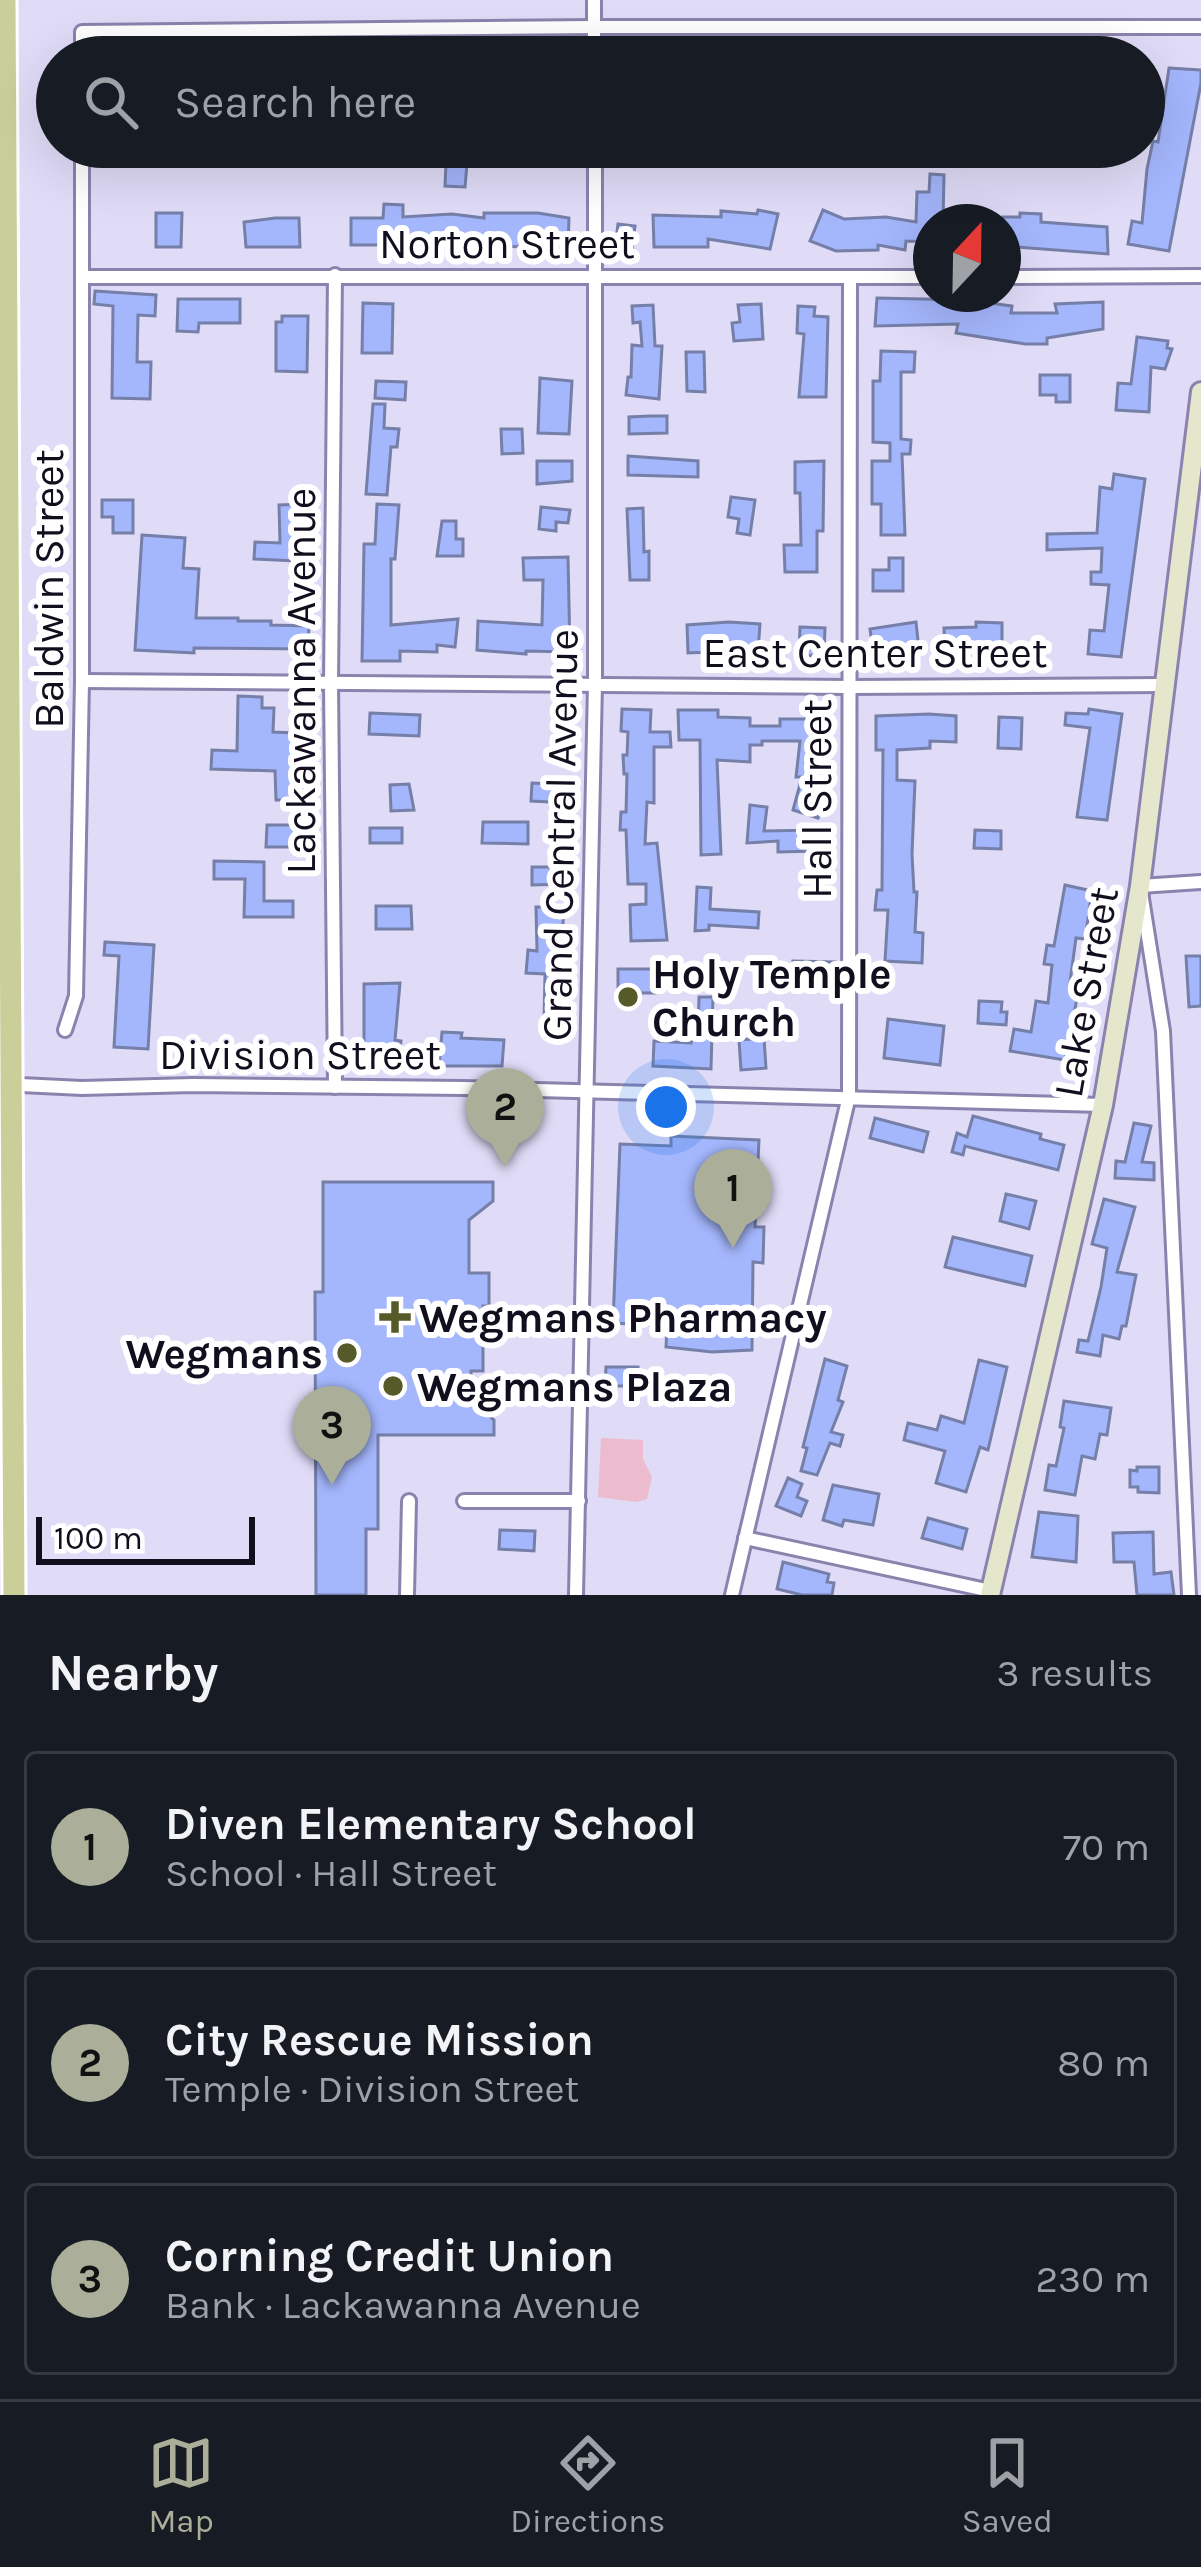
<!DOCTYPE html>
<meta charset="utf-8">
<style>
:root{--surface:#171b24;--page:#20242c;--text:#f1f3f6;--muted:#9ea1a6;--line:#363941;--accent:#abae99}
body{margin:0;font-family:Karla,sans-serif;background:var(--page);color:var(--text)}
.compass{position:absolute;left:913px;top:204px;width:108px;height:108px;border-radius:50%;background:var(--surface);box-shadow:0 12px 48px #0002;rotate:22deg}
.scale{position:absolute;left:36px;bottom:30px;width:219px;box-sizing:border-box;padding-left:12px;border:6px solid #120e1e;border-top:0;font-size:33px;line-height:42px;white-space:nowrap;color:#120e1e;-webkit-text-stroke:9px #fff;paint-order:stroke}
.you{position:absolute;left:666px;top:1107px;width:42px;height:42px;margin:-30px;border:9px solid #fff;border-radius:50%;background:#1a73e8;box-shadow:0 0 0 18px #1a73e833}
.badge{display:grid;place-items:center;width:78px;height:78px;border-radius:50%;background:var(--accent);color:#111;font-size:39px;font-weight:700}
.pin{position:absolute;translate:-50% -99px;filter:drop-shadow(0 3px 6px #0008)}
.pin::after{content:'';position:absolute;top:63px;width:42px;height:36px;background:inherit;clip-path:polygon(0 0,100% 0,50% 100%)}
.list{margin:0;padding:0;list-style:none}
h2{display:flex;justify-content:space-between;align-items:center;height:156px;margin:0;padding:0 48px;font-size:51px}
h2 small{font-size:39px;font-weight:400;color:var(--muted)}
.list li{display:grid;grid-template-columns:78px 1fr auto;gap:36px;align-items:center;box-sizing:border-box;height:192px;margin:0 24px 24px;padding:0 24px;border:3px solid var(--line);border-radius:12px}
.list b{display:block;font-size:45px;white-space:nowrap}
.list p{margin:0;font-size:39px;white-space:nowrap;color:var(--muted)}
.list em{font-size:39px;font-style:normal;color:var(--muted)}
.icon{flex:none;width:66px;height:66px;fill:none;stroke:currentColor;stroke-width:2;stroke-linecap:round;stroke-linejoin:round}
.map{position:relative;flex:none;width:1201px;height:1595px;overflow:hidden}
.search{position:absolute;background:var(--surface);box-shadow:0 12px 48px #0002;left:36px;right:36px;top:36px;height:132px;display:flex;align-items:center;gap:30px;box-sizing:border-box;padding:0 42px;border-radius:66px;color:var(--muted);font-size:45px}
.sheet{height:804px;background:var(--surface)}
nav{display:flex;justify-content:space-around;align-items:center;box-sizing:border-box;height:168px;border-top:3px solid var(--line);background:var(--surface);font-size:33px;color:var(--muted)}
nav a{display:grid;justify-items:center;gap:6px}
nav .on{color:var(--accent)}
.map>svg:first-child{display:block}
.green{fill:#ecbbce}
.building{fill:#a4b6fc;stroke:#757fa8;stroke-width:3}
.lines{fill:none;stroke-linecap:round;stroke-linejoin:round}
.minor-casing{stroke:#8b83ad;stroke-width:18}
.secondary-casing{stroke:#8b83ad;stroke-width:24}
.primary-casing{stroke:#fff;stroke-width:27}
.minor{stroke:#fff;stroke-width:12}
.secondary{stroke:#e5e7cc;stroke-width:18}
.primary{stroke:#cacf99;stroke-width:21}
.poi-dot{fill:#565a28;stroke:#fff;stroke-width:4.5}
.labels{text-anchor:middle;stroke-width:12;stroke-linejoin:round;paint-order:stroke}
.street-label{font-size:42px;fill:#120e1e;stroke:#fff}
.poi-label{font-size:42px;font-weight:bold;fill:#120e1e;stroke:#fff;text-anchor:start}
</style>
<div class="map">
<svg width="1201" height="1595" viewBox="0 0 1201 1595">
<rect width="100%" height="100%" fill="#e0dcf8"/>
<path class="green" d="M601 1438 643 1440V1459L652 1477 647 1499 636 1502 598 1497Z"/>
<g class="building">
<path d="M1169 68 1201 70V83L1169 251 1128 244 1132 221 1142 223 1147 169 1153 141 1158 142Z"/>
<path d="M446 163 467 164 465 187 445 186Z"/>
<path d="M930 174 944 175 943 222H931V242L906 241 905 250 878 245V250L836 251 810 241 823 210 844 219 886 217 916 222 917 192H929Z"/>
<path d="M384 204 403 205V217L452 214 484 218V213H538L569 218 568 249 535 243V247L483 246 442 237 401 239V245H351V218H383Z"/>
<path d="M758 210 778 214 770 249 708 239V247H654L653 215 721 217V211L757 214Z"/>
<path d="M156 213H182L181 247H156Z"/>
<path d="M1020 213 1041 214V222L1107 227 1108 254 1003 246V217H1020Z"/>
<path d="M275 218H299L300 247H246L244 222Z"/>
<path d="M618 224 635 226 631 257 614 255Z"/>
<path d="M95 291 156 295 155 316 138 315 137 362H151L150 399 112 398 113 306 94 304Z"/>
<path d="M877 298 968 300 1012 306 1011 313H1057L1055 304 1103 302V329L1047 338V344H1025L956 333 958 324 875 326Z"/>
<path d="M178 299H240V323H199L198 332 177 331Z"/>
<path d="M363 303 393 304 392 353H362Z"/>
<path d="M761 304 763 339 734 341 732 323 740 322 738 305Z"/>
<path d="M653 305 655 346H662L659 399 626 395 628 377H631L632 345 642 346 640 322 633 323 632 306Z"/>
<path d="M798 306 815 307 814 316 828 317 826 397H799L804 334 797 333Z"/>
<path d="M282 316H308L307 372 276 371V322H282Z"/>
<path d="M1137 337 1168 341 1167 348 1172 349 1165 369 1151 367 1149 412 1116 410 1118 383 1131 384Z"/>
<path d="M881 351 915 352 914 372H901V439L911 440 910 454H902L905 535H881V504H872V461H890V443L873 442V381H880Z"/>
<path d="M686 352H704L705 392 687 391Z"/>
<path d="M1040 375H1070V402H1056V395H1040Z"/>
<path d="M540 378 572 381 569 434 538 433Z"/>
<path d="M376 381 406 382 405 400 375 398Z"/>
<path d="M373 404H385L384 428 399 429 397 447H391L387 495 366 494Z"/>
<path d="M650 416H667V433L629 434V417Z"/>
<path d="M501 429H522L523 453 502 454Z"/>
<path d="M628 456 698 461V477L628 475Z"/>
<path d="M537 461H572V481L537 484Z"/>
<path d="M824 461 823 531H817V572H785L784 545H801L800 493H795V462Z"/>
<path d="M1114 474 1145 479 1121 657 1088 654 1090 630 1104 631 1109 585 1091 584V572H1101L1102 548 1047 550V534L1097 533 1100 487 1112 489Z"/>
<path d="M731 497 755 500 750 535 737 533 739 519 728 517Z"/>
<path d="M102 500H133V533H113V517H102Z"/>
<path d="M307 504 308 524H298L296 561 254 559 255 542 280 543 279 505Z"/>
<path d="M377 504 399 505 395 559H391V625L458 619 455 647 437 645V652L400 651V661H362L364 544H375Z"/>
<path d="M541 507 570 510 568 523 556 522V531L539 529Z"/>
<path d="M643 508 644 552 649 551V580H630L627 509Z"/>
<path d="M442 521H456V539H463V556H437Z"/>
<path d="M142 535 185 538 183 568 199 569 196 618H238V621H271V625L309 626 308 649 194 648V653L135 650Z"/>
<path d="M568 557 570 652 526 651V654L477 650 478 621 542 625 543 580H524L523 558Z"/>
<path d="M889 558H903V591H873V570H889Z"/>
<path d="M729 622 760 624 758 651 710 648V652L688 653 687 625Z"/>
<path d="M916 622 919 650 874 658 870 629Z"/>
<path d="M976 622 1002 623V655L945 656 944 628 976 627Z"/>
<path d="M800 627 825 628 824 656 799 655Z"/>
<path d="M238 696 262 697V708H274L273 732 296 733 295 747H305V800H276L275 771 211 769 212 750 237 751Z"/>
<path d="M622 709 651 710 650 732H670L671 747H654V803L647 802 645 844 657 843 667 940 631 941 630 905 646 904V884H628L626 830H620L621 812H626L627 774H624L623 755H627L628 732 621 731Z"/>
<path d="M1089 709 1122 714 1107 820 1077 817 1090 728 1065 725 1066 713 1088 714Z"/>
<path d="M678 710H718V717L750 718V726H780V719H825L827 756 824 798 818 818 793 810 802 777H796L800 741H762V745H750V762L717 760 721 854 701 855 700 740H679Z"/>
<path d="M370 713 420 715 419 736 369 734Z"/>
<path d="M929 714 956 716V742L930 741V748L897 750V780L915 781 912 854 914 892H917L915 932 923 933 922 963 885 961 888 910H875L877 890H882L883 750H876V716Z"/>
<path d="M999 717 1022 718 1021 749 998 748Z"/>
<path d="M532 783 570 785 569 803 531 801Z"/>
<path d="M409 784 414 810 391 811 390 785Z"/>
<path d="M750 805 767 807 764 831 818 830 819 851 778 852V841L747 843Z"/>
<path d="M483 822H528V844L482 843Z"/>
<path d="M267 825H300V847H266Z"/>
<rect x="370" y="828" width="32" height="15"/>
<path d="M975 830 1001 831V849L974 848Z"/>
<path d="M214 861 264 862V901H293V917H244L245 879H214Z"/>
<path d="M532 867H566L567 884 532 885Z"/>
<path d="M1065 885 1092 891 1085 939 1076 938 1070 982 1080 983 1065 1060 1010 1051 1014 1029 1031 1032 1036 1001 1048 1003 1052 965 1044 964 1047 945 1054 946Z"/>
<path d="M697 887 711 888 710 909 759 912 758 928 709 925V930L695 931Z"/>
<path d="M376 906H411L412 929H376Z"/>
<path d="M536 907H564L559 991H570V1021L544 1020 545 974 526 973 528 950 537 951Z"/>
<path d="M105 942 154 945 148 1049 114 1047 119 956 104 955Z"/>
<path d="M1186 956H1201V1006L1189 1007Z"/>
<path d="M793 961 835 962 834 982 792 981Z"/>
<path d="M618 969H656L655 993H618Z"/>
<path d="M400 983 395 1040 401 1041 399 1058 364 1054V984Z"/>
<path d="M699 997H713L711 1069 653 1066 654 1041 691 1043 692 1034H698Z"/>
<path d="M979 1001 1002 1002 1001 1012H1007L1006 1025 978 1023Z"/>
<path d="M888 1019 944 1026 940 1065 884 1058Z"/>
<path d="M442 1032 462 1033 461 1038 504 1040 502 1066H439Z"/>
<path d="M764 1038 766 1068 741 1070 739 1040Z"/>
<path d="M973 1116 1041 1134 1040 1139 1064 1145 1058 1170 965 1146 963 1155 952 1152 957 1133 967 1137Z"/>
<path d="M875 1118 928 1132 923 1152 870 1138Z"/>
<path d="M1134 1123 1151 1126 1142 1162 1154 1163V1180L1115 1178 1116 1161 1125 1162Z"/>
<path d="M671 1136 759 1140 755 1227H764L763 1263 753 1262 752 1350 712 1352 666 1347 667 1326 613 1323 620 1144 671 1146Z"/>
<path d="M323 1182H493V1201L469 1220V1273H489V1306H483V1371H471V1401L494 1420V1435H378V1529H366V1595H316L315 1292H323Z"/>
<path d="M1006 1194 1036 1201 1029 1229 1000 1221Z"/>
<path d="M1104 1199 1135 1207 1117 1272 1136 1275 1126 1326H1122L1119 1339 1103 1335 1100 1356 1077 1352 1079 1340 1088 1341 1101 1287 1107 1248 1092 1244Z"/>
<path d="M953 1237 1032 1256 1025 1286 945 1267Z"/>
<path d="M825 1359 847 1366 838 1400 843 1402 831 1432 843 1435 840 1446 830 1443 817 1475 801 1471 807 1448 803 1447Z"/>
<path d="M979 1360 1007 1367 988 1450 980 1447 966 1492 936 1483 945 1451 904 1440 908 1423 937 1430 941 1416 964 1423Z"/>
<path d="M606 1367H638V1386H605Z"/>
<path d="M1064 1401 1111 1408 1107 1435 1100 1434 1095 1459 1082 1456 1075 1495 1045 1490 1049 1465 1056 1466 1064 1428 1060 1427Z"/>
<path d="M1137 1467H1159V1493L1138 1492V1487H1130V1470L1137 1471Z"/>
<path d="M788 1478 802 1484 797 1497 807 1501 801 1516 776 1506Z"/>
<path d="M833 1485 879 1494 873 1525 844 1520 842 1526 823 1520Z"/>
<path d="M1039 1512 1078 1516 1076 1562 1032 1557Z"/>
<path d="M928 1518 967 1529 962 1549 922 1538Z"/>
<path d="M500 1530 535 1531 534 1551 499 1549Z"/>
<path d="M1153 1532 1154 1574 1171 1572 1174 1595H1137L1134 1562H1114L1113 1533Z"/>
<path d="M783 1562 829 1574 827 1582 834 1583 832 1595H802L777 1589Z"/>
</g>
<g class="lines">
<defs>
<g id="minor">
<path d="M594 0V57"/>
<path d="M82 57V32L594 27H1201"/>
<path d="M335 275 331 684 335 1087"/>
<path d="M82 277H931"/>
<path d="M1003 277 1201 276"/>
<path d="M82 681 850 687 1164 685"/>
<path d="M65 1030 76 996 82 681V147"/>
<path d="M0 1084 82 1088 193 1085 464 1088 1103 1105"/>
<path d="M464 1501H579"/>
<path d="M745 1538 991 1591"/>
<path d="M407 1595 409 1501"/>
<path d="M576 1595 595 683V147"/>
<path d="M732 1595 849 1096 850 277"/>
<path d="M1189 1595 1163 1031 1140 886 1201 882"/>
</g>
<path id="secondary" d="M990 1595 1103 1105 1140 886 1201 392"/>
<path id="primary" d="M5 0 14 1595"/>
</defs>
<use href="#minor" class="minor-casing"/>
<use href="#secondary" class="secondary-casing"/>
<use href="#primary" class="primary-casing"/>
<use href="#minor" class="minor"/>
<use href="#secondary" class="secondary"/>
<use href="#primary" class="primary"/>
</g>
<g class="poi-dot">
<circle cx="628" cy="997" r="12"/>
<path d="M389 1299h12v12h12v12h-12v12h-12v-12h-12v-12h12z"/>
<circle cx="347" cy="1353" r="12"/>
<circle cx="393" cy="1386" r="12"/>
</g>
<g class="labels">
<g class="street-label">
<text x="507" y="258">Norton Street</text>
<text transform="translate(48 589) rotate(-90)" y="15">Baldwin Street</text>
<text x="875" y="667">East Center Street</text>
<text transform="translate(300 681) rotate(-90)" y="15">Lackawanna Avenue</text>
<text transform="translate(816 799) rotate(-90)" y="15">Hall Street</text>
<text transform="translate(559 835) rotate(-89)" y="15">Grand Central Avenue</text>
<text transform="translate(1085 992) rotate(-80)" y="15">Lake Street</text>
<text x="300" y="1069">Division Street</text>
</g>
<g class="poi-label">
<text x="652" y="988">Holy Temple<tspan x="652" dy="48">Church</tspan></text>
<text x="419" y="1332">Wegmans Pharmacy</text>
<text x="323" y="1368" text-anchor="end">Wegmans</text>
<text x="417" y="1401">Wegmans Plaza</text>
</g>
</g>
</svg>
<svg class="compass" viewBox="-18 -18 36 36"><path d="M0-13l5 13h-10z" fill="#e53935"/><path d="M0 13l5-13h-10z" fill="#9ea1a6"/></svg>
<div class="scale">100 m</div>
<div class="you"></div>
<div class="pin badge" style="left:733px;top:1248px">1</div>
<div class="pin badge" style="left:505px;top:1167px">2</div>
<div class="pin badge" style="left:332px;top:1485px">3</div>
<div class="search"><svg class="icon" aria-label="search" viewBox="0 0 24 24"><circle cx="10" cy="10" r="6"/><path d="M15 15l6 6"/></svg>Search here</div>
</div>
<section class="sheet">
<h2>Nearby<small>3 results</small></h2>
<ul class="list">
<li><span class="badge">1</span><div><b>Diven Elementary School</b><p>School · Hall Street</p></div><em>70 m</em></li>
<li><span class="badge">2</span><div><b>City Rescue Mission</b><p>Temple · Division Street</p></div><em>80 m</em></li>
<li><span class="badge">3</span><div><b>Corning Credit Union</b><p>Bank · Lackawanna Avenue</p></div><em>230 m</em></li>
</ul>
</section>
<nav>
<a class="on"><svg class="icon" aria-label="map" viewBox="0 0 24 24"><path d="M3 6l6-2 6 2 6-2v14l-6 2-6-2-6 2zM9 4v14M15 6v14"/></svg>Map</a>
<a><svg class="icon" aria-label="directions" viewBox="0 0 24 24"><path d="M12 3l9 9-9 9-9-9zM9 14v-3h6M13 9l2 2-2 2"/></svg>Directions</a>
<a><svg class="icon" aria-label="saved" viewBox="0 0 24 24"><path d="M7 4h10v16l-5-4-5 4z"/></svg>Saved</a>
</nav>
